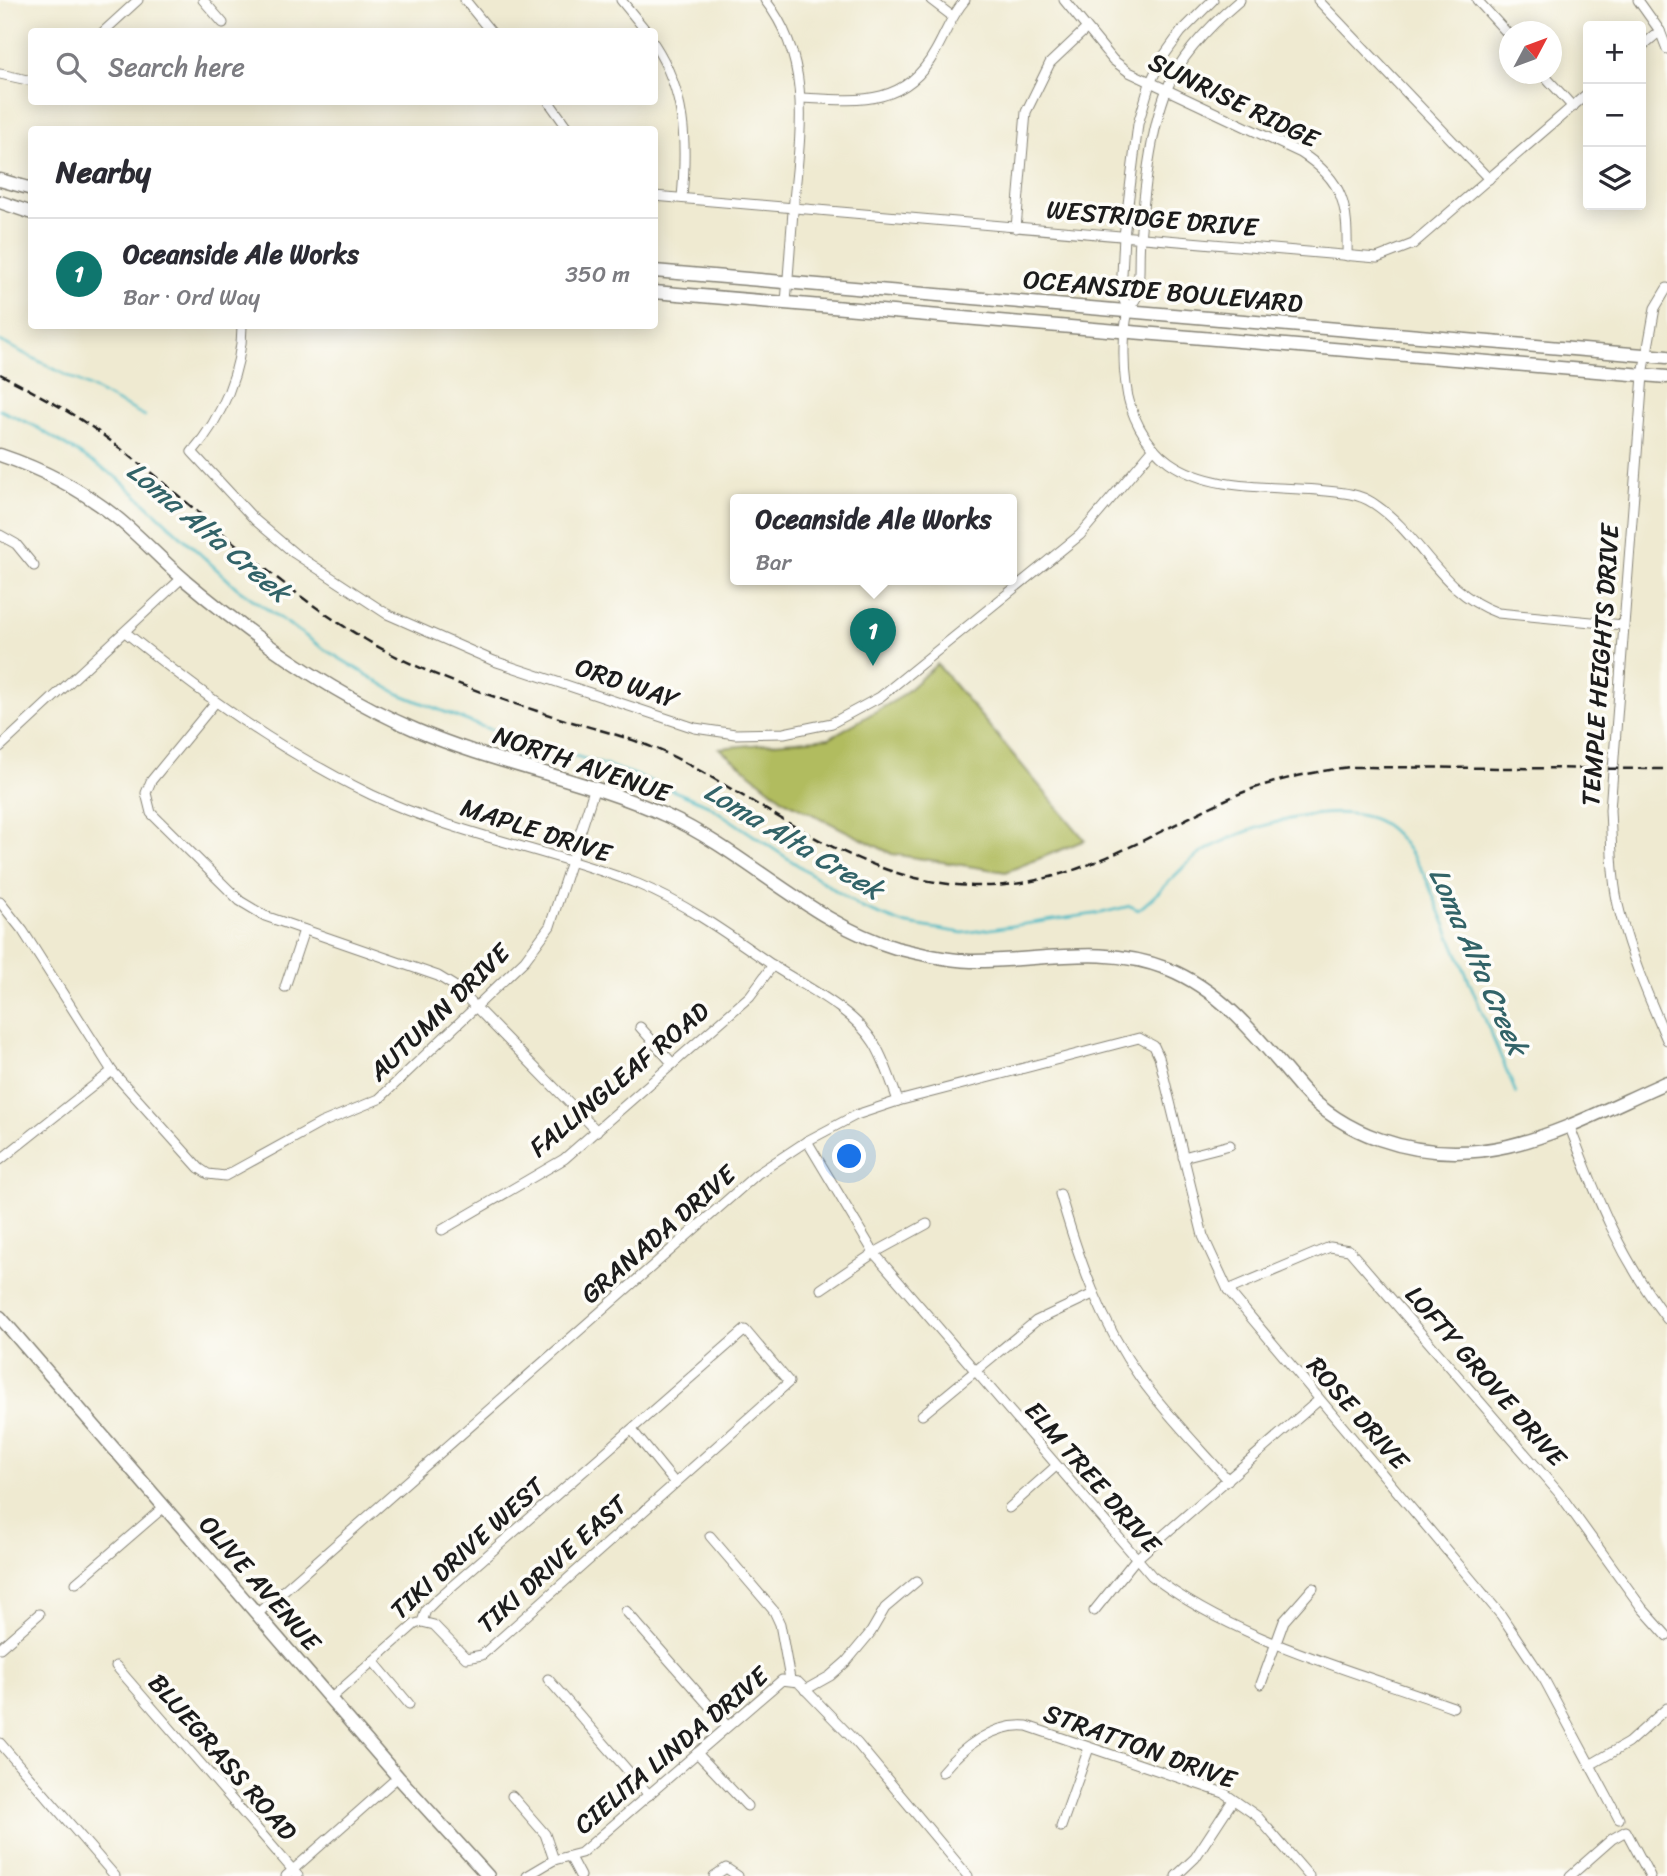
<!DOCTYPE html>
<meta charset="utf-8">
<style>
:root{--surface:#fff;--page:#f2f2f3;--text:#2b2b33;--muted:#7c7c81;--line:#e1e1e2;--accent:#0f766e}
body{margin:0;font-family:Sriracha,sans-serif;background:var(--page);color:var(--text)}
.controls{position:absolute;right:21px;top:21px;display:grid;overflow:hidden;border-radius:7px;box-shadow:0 4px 18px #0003}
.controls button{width:63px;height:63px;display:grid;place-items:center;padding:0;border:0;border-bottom:2px solid var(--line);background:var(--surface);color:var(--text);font:35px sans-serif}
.compass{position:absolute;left:1499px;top:21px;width:63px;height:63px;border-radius:50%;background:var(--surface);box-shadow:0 4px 18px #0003;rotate:49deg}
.you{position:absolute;left:850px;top:1157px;width:24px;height:24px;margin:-18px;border:5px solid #fff;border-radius:50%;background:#1a73e8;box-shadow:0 0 0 10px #1a73e833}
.badge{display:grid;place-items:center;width:46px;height:46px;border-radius:50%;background:var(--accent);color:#fff;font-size:23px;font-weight:700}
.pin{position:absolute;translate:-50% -58px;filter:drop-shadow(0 2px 4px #0008)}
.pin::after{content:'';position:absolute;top:37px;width:24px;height:21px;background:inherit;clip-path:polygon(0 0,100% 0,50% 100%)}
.popup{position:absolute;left:730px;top:494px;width:287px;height:91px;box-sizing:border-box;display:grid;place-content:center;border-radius:7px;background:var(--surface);filter:drop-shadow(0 2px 5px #0005);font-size:23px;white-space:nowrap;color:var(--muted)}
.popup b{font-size:26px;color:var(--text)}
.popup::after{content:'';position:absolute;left:50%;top:100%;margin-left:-14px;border:14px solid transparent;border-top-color:var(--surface)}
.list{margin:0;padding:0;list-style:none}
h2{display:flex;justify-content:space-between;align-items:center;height:91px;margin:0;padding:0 28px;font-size:30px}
h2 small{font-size:23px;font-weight:400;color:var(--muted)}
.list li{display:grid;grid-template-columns:46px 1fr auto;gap:21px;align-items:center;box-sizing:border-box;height:112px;padding:0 28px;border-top:2px solid var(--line)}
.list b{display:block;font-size:26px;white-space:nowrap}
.list p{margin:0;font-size:23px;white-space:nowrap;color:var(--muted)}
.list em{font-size:23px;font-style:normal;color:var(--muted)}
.icon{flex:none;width:38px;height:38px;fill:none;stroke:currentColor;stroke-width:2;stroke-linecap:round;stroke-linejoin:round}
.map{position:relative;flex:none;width:1667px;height:1876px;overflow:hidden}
.search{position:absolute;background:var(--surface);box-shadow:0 4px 18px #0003;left:28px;top:28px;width:630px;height:77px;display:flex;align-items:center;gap:18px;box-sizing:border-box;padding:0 24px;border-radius:7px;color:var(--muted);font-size:26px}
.panel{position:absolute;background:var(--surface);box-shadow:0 4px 18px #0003;left:28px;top:126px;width:630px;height:203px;border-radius:7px}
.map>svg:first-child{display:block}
.green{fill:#b1bc5e;stroke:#666c3d;stroke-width:2}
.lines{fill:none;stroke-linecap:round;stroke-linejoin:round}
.stream{stroke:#4cbac5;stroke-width:2.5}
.minor-casing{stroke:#868376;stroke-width:11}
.major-casing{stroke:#868376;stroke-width:15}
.minor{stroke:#fff;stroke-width:9}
.major{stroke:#fff;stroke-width:12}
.rail{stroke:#1c1c1c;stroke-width:2.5;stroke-dasharray:10 5;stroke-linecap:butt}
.labels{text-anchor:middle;stroke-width:7;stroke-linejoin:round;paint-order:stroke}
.street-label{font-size:26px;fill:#1c1c1c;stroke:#fdfcf7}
.water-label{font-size:28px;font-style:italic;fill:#326368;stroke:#fdfcf7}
</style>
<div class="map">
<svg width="1667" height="1876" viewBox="0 0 1667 1876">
<rect width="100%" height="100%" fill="#fdfcf7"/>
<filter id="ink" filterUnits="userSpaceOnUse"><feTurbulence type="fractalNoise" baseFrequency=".0143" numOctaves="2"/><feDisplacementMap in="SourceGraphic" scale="14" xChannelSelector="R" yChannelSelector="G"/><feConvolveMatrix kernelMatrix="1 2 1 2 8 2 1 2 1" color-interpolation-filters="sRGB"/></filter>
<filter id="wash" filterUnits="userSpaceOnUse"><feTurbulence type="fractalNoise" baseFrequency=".00686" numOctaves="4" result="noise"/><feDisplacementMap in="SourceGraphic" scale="28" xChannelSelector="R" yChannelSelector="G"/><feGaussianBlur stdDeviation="1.57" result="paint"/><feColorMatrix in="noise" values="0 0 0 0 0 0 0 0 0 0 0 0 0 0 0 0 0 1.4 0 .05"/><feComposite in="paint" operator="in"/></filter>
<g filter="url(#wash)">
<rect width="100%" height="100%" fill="#efead1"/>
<path class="green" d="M937 664 1085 840 1006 872 892 854 784 800 719 748 829 738 899 698Z"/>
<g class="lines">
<g class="stream">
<path d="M0 341 145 416"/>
<path d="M0 410 33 425 118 478 237 588 324 649 397 693 480 726 633 774 708 805 862 908 901 923 963 933 1101 913 1130 906 1138 910C1159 895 1173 875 1193 859 1231 829 1343 795 1385 825 1402 837 1414 858 1425 876L1516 1093"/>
</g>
</g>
</g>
<g filter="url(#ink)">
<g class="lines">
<defs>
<g id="minor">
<path d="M203 0 223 23"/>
<path d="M465 0 491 32"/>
<path d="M621 0 647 32"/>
<path d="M765 0C812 59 801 130 794 200 791 234 789 268 786 302"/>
<path d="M931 0 952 16"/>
<path d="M1064 0 1113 60 1129 72 1301 153C1345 181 1348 207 1347 256"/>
<path d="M1240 0C1213 23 1180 55 1167 89 1150 131 1144 195 1140 240 1138 258 1141 281 1136 298 1134 303 1129 306 1128 311 1123 332 1123 364 1126 385 1129 413 1145 445 1169 462 1210 491 1268 486 1317 490 1335 492 1357 492 1373 503 1422 535 1438 592 1498 613L1623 625"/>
<path d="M1318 0 1489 179"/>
<path d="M1477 0 1510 36"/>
<path d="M1638 0 1660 31 1667 49"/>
<path d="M103 32 138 0"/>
<path d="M654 44C686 93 687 142 682 198"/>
<path d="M1641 47 1660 31"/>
<path d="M0 74 32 81"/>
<path d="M1543 74 1573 107"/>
<path d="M802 98C857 101 905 107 935 52 946 33 951 16 965 0"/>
<path d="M549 102 569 130"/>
<path d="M654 196 1377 258 1413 244 1588 93"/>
<path d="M1016 228 1026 112 1050 63 1086 29"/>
<path d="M1667 288 1655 308 1643 375 1610 810C1612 844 1611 879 1620 913 1631 957 1649 998 1667 1040"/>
<path d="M1128 309 1121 294 1124 236 1138 124 1150 83 1163 57 1181 32 1213 0"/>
<path d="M242 326C242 370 222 418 192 452L255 520 294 553 387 614 494 661 695 728 735 734 784 733 832 723 880 697 1080 535 1154 448"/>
<path d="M0 535 16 544 34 566"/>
<path d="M125 632C206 697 278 750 372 795 457 835 551 850 638 884 689 905 733 938 778 969 810 989 853 1010 874 1043 885 1061 891 1081 898 1101"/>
<path d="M214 704 151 781 146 793 151 813 240 901 265 916 438 976 456 987 597 1131"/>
<path d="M0 747 182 578"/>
<path d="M0 902 23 931 112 1071 199 1168 208 1174 225 1176 321 1123 379 1099 525 960 550 926 594 790"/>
<path d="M285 987 304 930"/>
<path d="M640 1027 673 1064"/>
<path d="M1569 1125C1597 1198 1619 1256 1667 1319"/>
<path d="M807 1141 874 1253 1152 1576C1236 1641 1353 1670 1453 1707"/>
<path d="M1183 1157 1230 1145"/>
<path d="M0 1160 112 1071"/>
<path d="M1060 1194C1079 1259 1100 1322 1141 1379 1166 1414 1199 1447 1228 1480"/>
<path d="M442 1230 564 1159 750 996 773 965"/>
<path d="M821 1289 874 1253 927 1224"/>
<path d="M1228 1290 1330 1247 1349 1250 1559 1493 1642 1608 1667 1636"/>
<path d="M922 1415 1036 1321 1093 1294"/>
<path d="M632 1430 675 1483"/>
<path d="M1009 1508 1055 1467"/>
<path d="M710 1536 774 1611 780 1624 790 1679"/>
<path d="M76 1583 164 1507"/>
<path d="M626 1611 727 1726"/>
<path d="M1094 1611 1135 1560 1319 1400"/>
<path d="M257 1614 757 1174 807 1141 856 1115 898 1101 1139 1038 1154 1046 1159 1057 1203 1236 1228 1290 1501 1615 1545 1681 1619 1819"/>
<path d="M0 1648 39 1614"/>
<path d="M373 1661 409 1704"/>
<path d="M116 1666 298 1876"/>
<path d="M548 1679 649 1795"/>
<path d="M1261 1684 1284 1621 1313 1588"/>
<path d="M805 1690 830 1676 846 1662 871 1632 885 1608 917 1581"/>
<path d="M330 1699 415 1624 422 1622 426 1610 435 1601 745 1330 789 1382 482 1655 466 1658 434 1625 422 1622"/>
<path d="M0 1743 115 1876"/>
<path d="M697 1753 747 1806"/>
<path d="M1590 1765 1628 1743 1667 1708"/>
<path d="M942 1772C962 1748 993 1723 1027 1726L1224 1793 1257 1816 1309 1876"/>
<path d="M512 1796 545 1834 554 1860"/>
<path d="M1061 1827 1089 1748"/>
<path d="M570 1857 580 1876"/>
<path d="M286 1876 398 1777"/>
<path d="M527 1876 554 1860 581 1853 782 1680 798 1682 857 1743 968 1876"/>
<path d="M714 1876 726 1868 738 1876"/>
<path d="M1176 1876 1195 1858 1233 1800"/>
<path d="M1570 1876 1612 1839 1626 1831 1650 1876"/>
</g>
<g id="major">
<path d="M0 180 32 189"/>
<path d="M0 202 32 213"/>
<path d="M654 271 1667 357"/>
<path d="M654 292 1667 377"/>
<path d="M0 455C42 469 81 489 116 517 141 537 162 561 186 581 256 640 332 694 416 730 497 765 587 779 667 816 746 852 813 924 896 948 921 954 946 960 971 961 1039 962 1102 943 1168 969 1225 992 1262 1043 1301 1088 1321 1111 1350 1129 1379 1139 1488 1177 1569 1125 1667 1082"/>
<path d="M0 1317 398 1777 488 1876"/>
</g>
</defs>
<use href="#minor" class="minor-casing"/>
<use href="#major" class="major-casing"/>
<use href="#minor" class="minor"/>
<use href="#major" class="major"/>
<path class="rail" d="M0 374C36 393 72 412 104 436 196 504 274 588 375 645 435 679 500 699 565 720 603 731 644 741 680 760 777 811 861 883 976 886 1070 888 1143 838 1225 800 1264 782 1306 773 1349 767L1667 769"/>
</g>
</g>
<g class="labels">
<g class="street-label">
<text transform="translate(1234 100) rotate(26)" y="9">SUNRISE RIDGE</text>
<text transform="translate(1152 218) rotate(5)" y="9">WESTRIDGE DRIVE</text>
<text transform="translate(1163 291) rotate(5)" y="9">OCEANSIDE BOULEVARD</text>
<text transform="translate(1600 665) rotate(-86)" y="9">TEMPLE HEIGHTS DRIVE</text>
<text transform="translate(627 683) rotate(19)" y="9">ORD WAY</text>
<text transform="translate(582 764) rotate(19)" y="9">NORTH AVENUE</text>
<text transform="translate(536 830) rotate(18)" y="9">MAPLE DRIVE</text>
<text transform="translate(439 1012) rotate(-44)" y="9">AUTUMN DRIVE</text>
<text transform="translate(619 1079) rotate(-40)" y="9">FALLINGLEAF ROAD</text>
<text transform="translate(658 1234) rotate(-41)" y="9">GRANADA DRIVE</text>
<text transform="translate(1486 1376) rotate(49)" y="9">LOFTY GROVE DRIVE</text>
<text transform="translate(1358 1413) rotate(49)" y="9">ROSE DRIVE</text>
<text transform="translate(1093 1477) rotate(49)" y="9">ELM TREE DRIVE</text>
<text transform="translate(467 1548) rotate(-42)" y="9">TIKI DRIVE WEST</text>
<text transform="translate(552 1564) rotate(-42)" y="9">TIKI DRIVE EAST</text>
<text transform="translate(260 1583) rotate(49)" y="9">OLIVE AVENUE</text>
<text transform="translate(1140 1746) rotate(20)" y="9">STRATTON DRIVE</text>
<text transform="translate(671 1750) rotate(-40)" y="9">CIELITA LINDA DRIVE</text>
<text transform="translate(223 1757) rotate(49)" y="9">BLUEGRASS ROAD</text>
</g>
<g class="water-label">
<text transform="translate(209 531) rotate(40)" y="10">Loma Alta Creek</text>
<text transform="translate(794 840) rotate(31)" y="10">Loma Alta Creek</text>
<text transform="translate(1479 961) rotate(66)" y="10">Loma Alta Creek</text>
</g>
</g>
</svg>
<div class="controls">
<button>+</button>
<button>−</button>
<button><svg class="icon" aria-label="layers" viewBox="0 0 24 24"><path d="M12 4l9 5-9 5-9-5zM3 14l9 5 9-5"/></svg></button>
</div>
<svg class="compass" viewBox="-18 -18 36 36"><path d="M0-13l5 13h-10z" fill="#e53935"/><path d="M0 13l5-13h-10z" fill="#7c7c81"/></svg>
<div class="you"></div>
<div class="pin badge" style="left:873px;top:666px">1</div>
<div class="popup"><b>Oceanside Ale Works</b>Bar</div>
<div class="search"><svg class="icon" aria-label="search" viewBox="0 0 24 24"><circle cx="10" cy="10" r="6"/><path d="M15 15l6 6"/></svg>Search here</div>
<section class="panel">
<h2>Nearby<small></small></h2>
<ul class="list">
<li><span class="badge">1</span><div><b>Oceanside Ale Works</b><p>Bar · Ord Way</p></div><em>350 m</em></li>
</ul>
</section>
</div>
